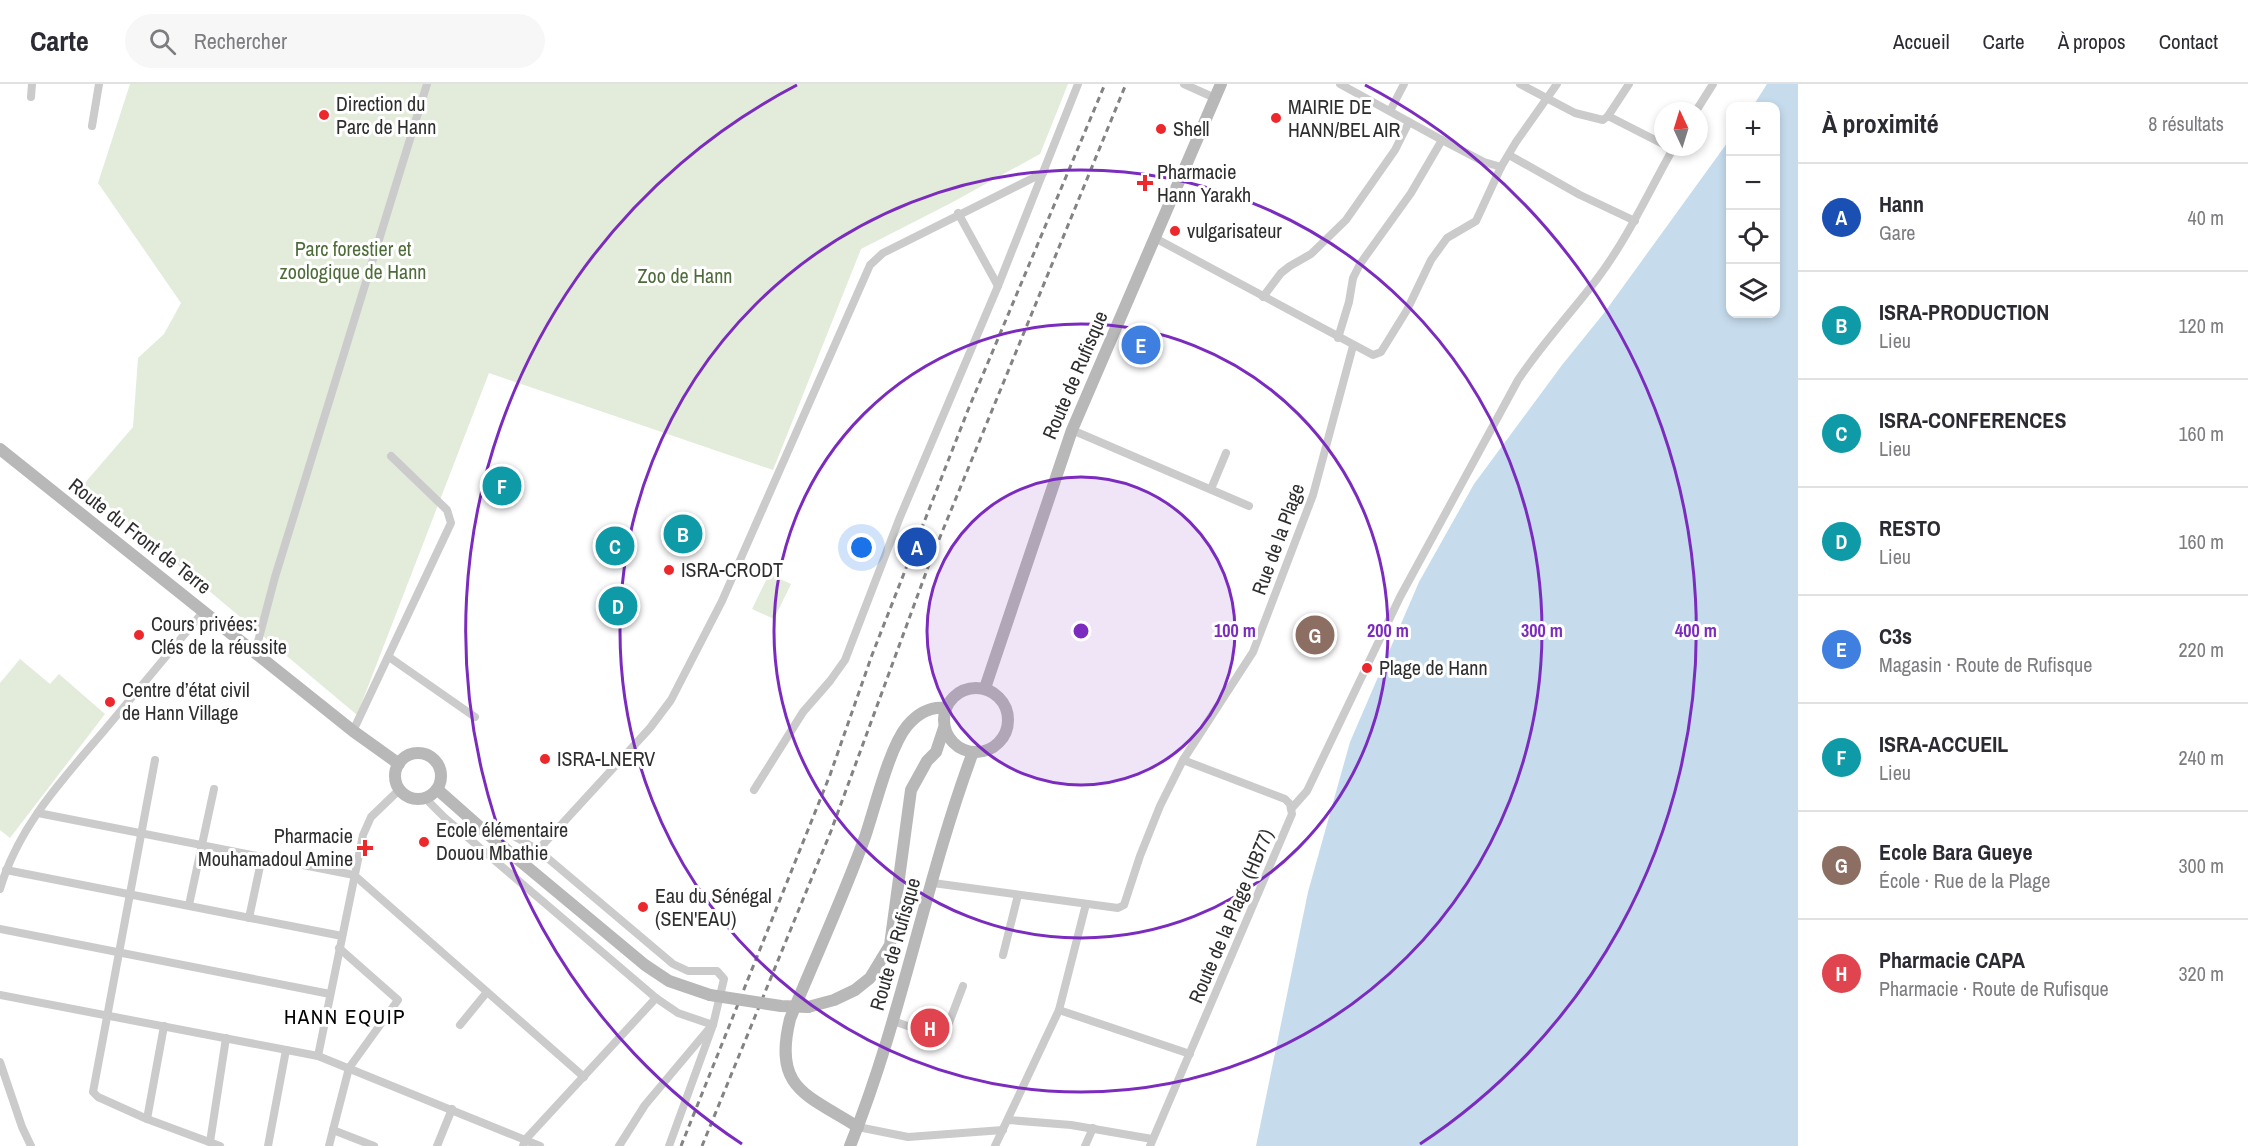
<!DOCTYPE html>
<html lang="fr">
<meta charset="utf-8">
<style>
:root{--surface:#fff;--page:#f7f7f7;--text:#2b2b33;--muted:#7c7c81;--line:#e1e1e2;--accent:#2563eb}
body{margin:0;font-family:"Archivo Narrow",sans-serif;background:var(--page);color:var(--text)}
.controls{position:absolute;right:18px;top:18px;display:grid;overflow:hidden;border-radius:12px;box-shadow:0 3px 9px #0003}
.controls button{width:54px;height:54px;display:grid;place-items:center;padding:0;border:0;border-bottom:2px solid var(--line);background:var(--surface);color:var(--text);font:30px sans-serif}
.compass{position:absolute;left:1654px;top:18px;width:54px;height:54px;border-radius:50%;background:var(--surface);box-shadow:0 3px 9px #0003;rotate:356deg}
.you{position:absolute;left:862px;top:464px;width:21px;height:21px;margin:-15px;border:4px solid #fff;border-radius:50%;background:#1a73e8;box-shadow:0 0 0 9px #1a73e833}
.badge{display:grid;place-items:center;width:39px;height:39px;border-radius:50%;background:var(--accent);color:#fff;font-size:20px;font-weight:700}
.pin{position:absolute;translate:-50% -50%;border:3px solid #fff;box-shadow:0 2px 6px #0006}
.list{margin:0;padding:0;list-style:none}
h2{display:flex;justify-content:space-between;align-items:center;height:78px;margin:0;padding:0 24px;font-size:26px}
h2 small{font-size:20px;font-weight:400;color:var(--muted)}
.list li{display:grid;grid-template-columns:39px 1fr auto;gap:18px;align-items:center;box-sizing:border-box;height:108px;padding:0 24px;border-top:2px solid var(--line)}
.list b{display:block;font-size:22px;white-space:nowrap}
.list p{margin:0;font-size:20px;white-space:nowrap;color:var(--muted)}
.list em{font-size:20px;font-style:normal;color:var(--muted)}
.icon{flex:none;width:33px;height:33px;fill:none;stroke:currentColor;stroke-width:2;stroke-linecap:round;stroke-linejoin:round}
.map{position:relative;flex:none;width:1798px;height:1062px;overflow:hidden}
header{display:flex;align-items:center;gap:36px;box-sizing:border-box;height:84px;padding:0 30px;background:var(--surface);border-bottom:2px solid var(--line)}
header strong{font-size:28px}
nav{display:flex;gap:33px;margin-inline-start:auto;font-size:21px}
.search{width:420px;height:54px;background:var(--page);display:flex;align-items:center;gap:15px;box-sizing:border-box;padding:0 21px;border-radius:33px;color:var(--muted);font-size:22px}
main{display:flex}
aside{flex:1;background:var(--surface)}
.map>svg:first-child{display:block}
.green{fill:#e3ecdb}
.water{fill:#c6dced}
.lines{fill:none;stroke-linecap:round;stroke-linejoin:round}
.minor{stroke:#cbcbcb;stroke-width:8}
.secondary{stroke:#b8b8b8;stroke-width:12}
.rail{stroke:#838383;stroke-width:3;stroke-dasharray:6 4.5;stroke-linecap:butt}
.secondary-bridge{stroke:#b8b8b8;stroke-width:12}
.ring{fill:none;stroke:#7b2cbf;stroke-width:3}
.poi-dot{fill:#ed282c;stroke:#fff;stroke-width:2}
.labels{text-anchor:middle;stroke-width:6;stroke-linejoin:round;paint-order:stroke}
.poi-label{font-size:20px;fill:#2e2e2e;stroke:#fff;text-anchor:start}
.park-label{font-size:20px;fill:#4e6c39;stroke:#fff}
.street-label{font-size:20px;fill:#2e2e2e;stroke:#fff}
.neighbourhood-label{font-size:21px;letter-spacing:1.5px;fill:#000;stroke:#fff}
.centre{fill:#7b2cbf;stroke:#fff;stroke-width:3}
.ring-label{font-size:18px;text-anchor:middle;font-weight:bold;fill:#7b2cbf;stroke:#fff;stroke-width:6;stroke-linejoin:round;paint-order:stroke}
</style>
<header>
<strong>Carte</strong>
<div class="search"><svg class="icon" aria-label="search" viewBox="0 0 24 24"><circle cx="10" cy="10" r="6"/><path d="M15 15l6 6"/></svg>Rechercher</div>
<nav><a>Accueil</a><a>Carte</a><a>À propos</a><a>Contact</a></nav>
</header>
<main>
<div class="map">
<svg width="1798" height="1062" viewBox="0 0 1798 1062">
<rect width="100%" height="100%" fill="#fff"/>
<g class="green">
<path d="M130 0H1068L1040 70 951 119 861 165 773 386 489 289 357 631 83 401 133 343 138 274 164 250 181 219 98 99Z"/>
<path d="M769 490 791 500 774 535 752 525Z"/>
<path d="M20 575 50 600 59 590 105 630 10 754 0 746V599Z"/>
</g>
<path class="water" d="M1767 0H1798V1062H1256L1308 808 1350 658 1419 498 1474 400 1562 281 1604 229 1730 55V230H1776V22H1753Z"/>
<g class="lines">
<g class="minor">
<path d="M1184 0 1215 14"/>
<path d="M1340 0 1442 56 1484 78 1501 83"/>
<path d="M1520 0 1575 29 1603 36 1608 32 1629 0"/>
<path d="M31 13 32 0"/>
<path d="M1390 27 1404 0"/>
<path d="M1696 27 1713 0"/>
<path d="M1608 32 1663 60"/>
<path d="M92 42 99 0"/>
<path d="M1509 71 1580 111 1635 137"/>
<path d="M958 129 998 202"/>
<path d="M1155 154 1373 271 1381 268 1407 226 1431 176 1447 154 1476 137 1501 83 1516 58 1557 0"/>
<path d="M1263 213 1281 189 1290 182 1311 170 1346 136 1395 66 1409 38"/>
<path d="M1338 254 1349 218 1353 194 1360 180 1411 109 1442 56"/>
<path d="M1072 346 1249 422"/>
<path d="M1211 405 1226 369"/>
<path d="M255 569 275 493 427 0"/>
<path d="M389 573 475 633"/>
<path d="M353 647 451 439 447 426 391 372"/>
<path d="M155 676 93 1008 98 1013 147 1035 220 1062"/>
<path d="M754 706 803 628 830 597 845 576 900 433 998 202 1078 0"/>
<path d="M426 715 445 734 656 914 678 929 713 941"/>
<path d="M1291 725 1307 707 1400 513 1518 296C1542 260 1571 229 1597 195 1628 154 1649 107 1674 63"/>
<path d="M38 729 354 791 584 993"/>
<path d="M482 745 489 740 498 743 538 766 673 880 688 887H717L724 895 713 941 669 1062"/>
<path d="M538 766 650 644 671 616 722 517 870 181 883 169 1043 89"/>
<path d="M6 786 342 852"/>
<path d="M933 799 1118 824 1124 821 1140 772 1160 722 1183 676 1253 568 1313 411 1353 262"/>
<path d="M0 805C18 743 62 696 103 648 136 608 170 568 203 528"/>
<path d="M189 821 214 705"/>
<path d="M249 834 262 773"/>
<path d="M0 845 330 910"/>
<path d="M339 864 398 916 349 984 333 1046 374 1062"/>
<path d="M1003 871 1018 811"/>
<path d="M0 911 318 972 540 1062"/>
<path d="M1059 926 1190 970"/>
<path d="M893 937 937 952H944L963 902"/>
<path d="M460 941 487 908"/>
<path d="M318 972 363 751 371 733 399 706"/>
<path d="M0 978 22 1043 31 1062"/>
<path d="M147 1035 164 942"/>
<path d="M1008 1036 1071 1041 1152 1055"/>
<path d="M858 1043 908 1053 1003 1046"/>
<path d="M210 1058 226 954"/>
<path d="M268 1062 286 966"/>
<path d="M329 1062 333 1046"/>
<path d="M437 1062 452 1025"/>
<path d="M523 1062 525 1056 656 914"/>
<path d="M619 1062 645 1021 708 946"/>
<path d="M995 1062 1059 926 1086 820"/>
<path d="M1085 1062 1093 1044"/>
<path d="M1150 1062 1292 730 1290 720 1285 715 1183 676"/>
</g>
<g class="secondary">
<path d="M0 365 353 647 399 680"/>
<circle cx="976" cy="636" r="32"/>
<path d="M985 604 1072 346 1221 0"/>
<circle cx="418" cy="692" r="23"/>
<path d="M438 706 490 752 645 881 669 897 710 911"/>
<path d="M808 923 834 916 855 906 870 894 890 861 911 706 927 677 936 668 944 644"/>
<path d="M858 1043C806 1010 773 1005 790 935 815 874 843 814 865 753 875 724 889 664 907 642 917 630 930 622 946 624"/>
<path d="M850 1062C902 934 925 797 973 668"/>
</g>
<g class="rail">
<path d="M681 1062 830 691 872 571 968 326 1105 0"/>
<path d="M702 1062 831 747 931 475 1126 0"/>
</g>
<path class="secondary-bridge" d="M710 911 781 922 808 923"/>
</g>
<circle cx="1081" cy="547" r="154" fill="#7b2cbf" fill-opacity=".12"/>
<g class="ring">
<circle cx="1081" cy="547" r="154"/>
<circle cx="1081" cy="547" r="307"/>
<circle cx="1081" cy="547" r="461"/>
<path d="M742 1060A615 615 0 0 1 797 1M1365 1A615 615 0 0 1 1420 1060"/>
</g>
<g class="poi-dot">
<circle cx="324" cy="31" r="6"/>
<circle cx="1276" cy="34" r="6"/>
<circle cx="1161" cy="45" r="6"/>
<path d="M1142 90h6v6h6v6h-6v6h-6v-6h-6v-6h6z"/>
<circle cx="1175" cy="147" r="6"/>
<circle cx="669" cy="486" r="6"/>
<circle cx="139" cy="551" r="6"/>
<circle cx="1367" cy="584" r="6"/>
<circle cx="110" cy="618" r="6"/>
<circle cx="545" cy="675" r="6"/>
<circle cx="424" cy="758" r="6"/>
<path d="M362 755h6v6h6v6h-6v6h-6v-6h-6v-6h6z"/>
<circle cx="643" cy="823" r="6"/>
</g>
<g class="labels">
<g class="poi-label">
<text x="336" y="27">Direction du<tspan x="336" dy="23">Parc de Hann</tspan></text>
<text x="1288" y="30">MAIRIE DE<tspan x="1288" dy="23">HANN/BEL AIR</tspan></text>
<text x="1173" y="52">Shell</text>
<text x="1157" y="95">Pharmacie<tspan x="1157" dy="23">Hann Yarakh</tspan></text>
<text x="1187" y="154">vulgarisateur</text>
<text x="681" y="493">ISRA-CRODT</text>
<text x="151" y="547">Cours privées:<tspan x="151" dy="23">Clés de la réussite</tspan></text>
<text x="1379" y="591">Plage de Hann</text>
<text x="122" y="613">Centre d’état civil<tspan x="122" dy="23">de Hann Village</tspan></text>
<text x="557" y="682">ISRA-LNERV</text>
<text x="436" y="753">Ecole élémentaire<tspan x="436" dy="23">Douou Mbathie</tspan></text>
<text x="353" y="759" text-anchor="end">Pharmacie<tspan x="353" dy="23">Mouhamadoul Amine</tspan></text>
<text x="655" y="819">Eau du Sénégal<tspan x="655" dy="23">(SEN'EAU)</tspan></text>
</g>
<g class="park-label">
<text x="353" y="172">Parc forestier et<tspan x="353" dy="23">zoologique de Hann</tspan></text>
<text x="685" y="199">Zoo de Hann</text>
</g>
<g class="street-label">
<text transform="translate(1075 291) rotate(-67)" y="7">Route de Rufisque</text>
<text transform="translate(140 452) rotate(38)" y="7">Route du Front de Terre</text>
<text transform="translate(1278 455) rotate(-70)" y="7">Rue de la Plage</text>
<text transform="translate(1231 832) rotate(-67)" y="7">Route de la Plage (HB77)</text>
<text transform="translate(895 860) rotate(-74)" y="7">Route de Rufisque</text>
</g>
<g class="neighbourhood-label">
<text x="345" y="940">HANN EQUIP</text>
</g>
</g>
<circle cx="1081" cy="547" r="9" class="centre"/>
<g class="ring-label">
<text x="1235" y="553">100 m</text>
<text x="1388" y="553">200 m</text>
<text x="1542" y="553">300 m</text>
<text x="1696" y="553">400 m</text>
</g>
</svg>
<div class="controls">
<button>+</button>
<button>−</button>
<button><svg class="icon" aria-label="locate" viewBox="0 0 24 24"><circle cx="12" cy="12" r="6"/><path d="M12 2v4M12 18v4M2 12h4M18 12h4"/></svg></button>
<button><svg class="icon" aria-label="layers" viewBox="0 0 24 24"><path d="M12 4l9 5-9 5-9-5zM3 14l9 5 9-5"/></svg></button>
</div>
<svg class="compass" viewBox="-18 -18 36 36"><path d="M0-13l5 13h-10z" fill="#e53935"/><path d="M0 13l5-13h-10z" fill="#7c7c81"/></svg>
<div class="you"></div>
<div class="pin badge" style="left:917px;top:463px;background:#1a4fb4">A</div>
<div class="pin badge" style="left:683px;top:450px;background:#0f9aa8">B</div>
<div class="pin badge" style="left:615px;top:462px;background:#0f9aa8">C</div>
<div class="pin badge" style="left:618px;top:522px;background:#0f9aa8">D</div>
<div class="pin badge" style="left:1141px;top:261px;background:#3f7fe0">E</div>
<div class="pin badge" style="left:502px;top:402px;background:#0f9aa8">F</div>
<div class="pin badge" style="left:1315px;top:551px;background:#8d6e63">G</div>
<div class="pin badge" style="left:930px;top:944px;background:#e0444e">H</div>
</div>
<aside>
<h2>À proximité<small>8 résultats</small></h2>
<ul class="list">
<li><span class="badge" style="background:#1a4fb4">A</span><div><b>Hann</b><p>Gare</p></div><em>40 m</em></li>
<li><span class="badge" style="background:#0f9aa8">B</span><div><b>ISRA-PRODUCTION</b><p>Lieu</p></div><em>120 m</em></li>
<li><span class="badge" style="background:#0f9aa8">C</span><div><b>ISRA-CONFERENCES</b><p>Lieu</p></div><em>160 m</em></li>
<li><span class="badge" style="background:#0f9aa8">D</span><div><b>RESTO</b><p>Lieu</p></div><em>160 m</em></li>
<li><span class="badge" style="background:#3f7fe0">E</span><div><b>C3s</b><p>Magasin · Route de Rufisque</p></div><em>220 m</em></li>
<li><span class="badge" style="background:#0f9aa8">F</span><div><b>ISRA-ACCUEIL</b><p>Lieu</p></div><em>240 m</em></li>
<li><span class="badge" style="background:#8d6e63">G</span><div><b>Ecole Bara Gueye</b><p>École · Rue de la Plage</p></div><em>300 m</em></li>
<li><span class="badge" style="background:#e0444e">H</span><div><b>Pharmacie CAPA</b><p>Pharmacie · Route de Rufisque</p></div><em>320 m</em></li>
</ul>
</aside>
</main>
